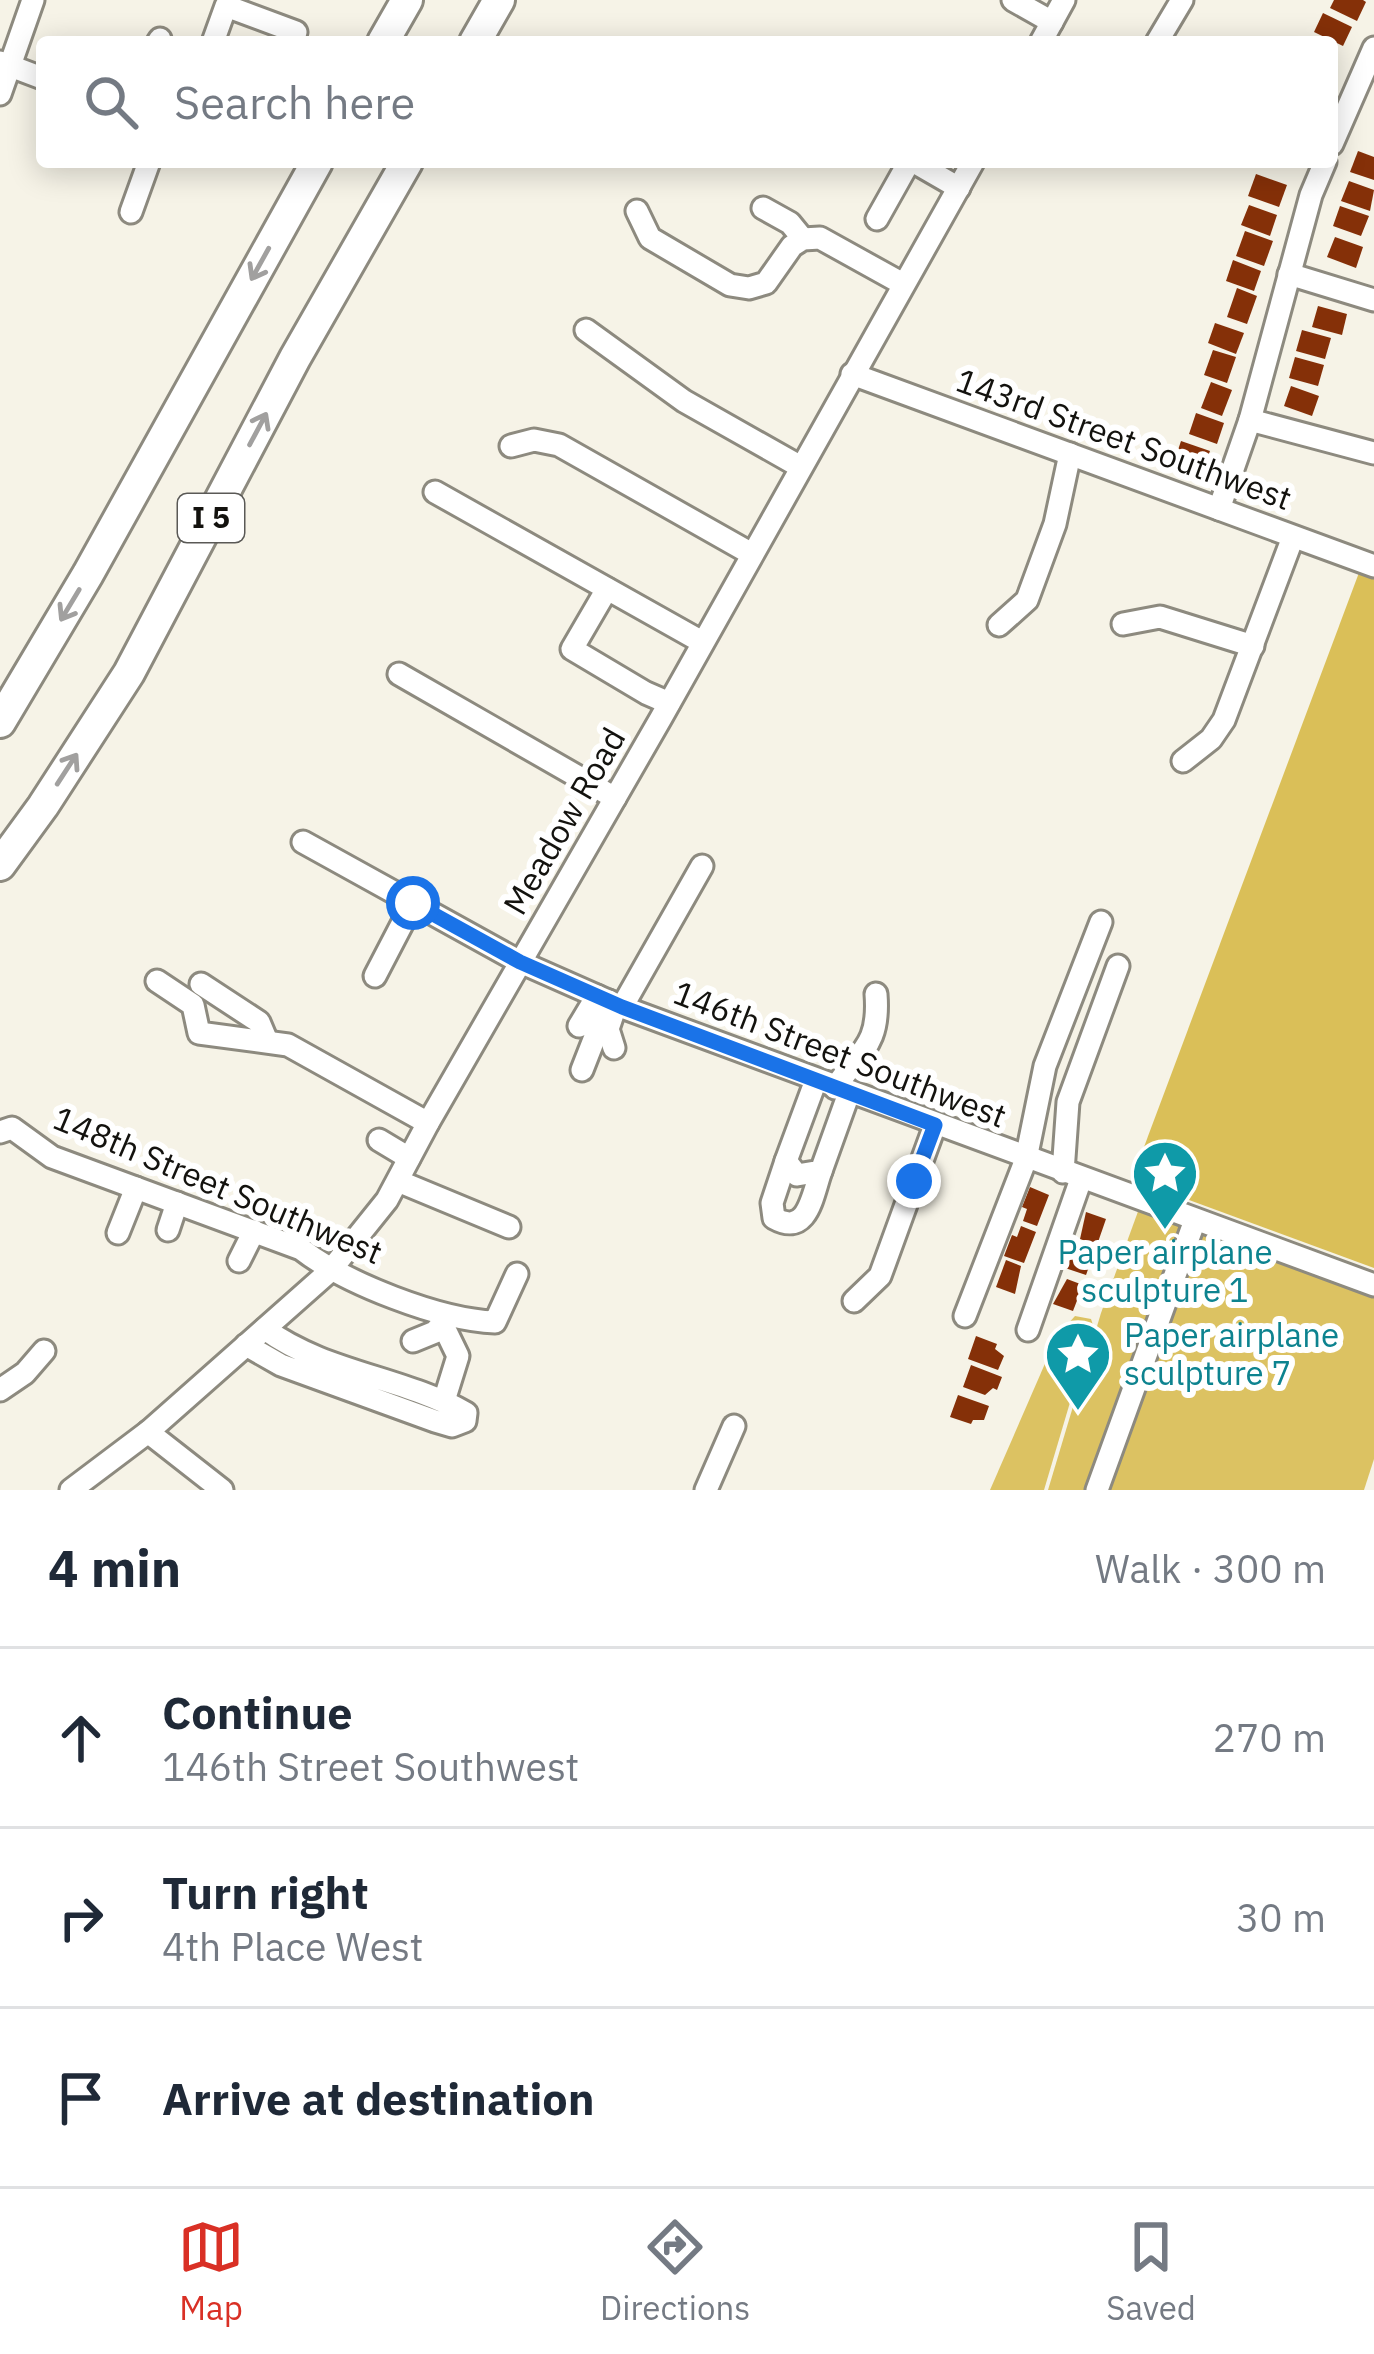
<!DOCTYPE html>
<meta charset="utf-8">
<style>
:root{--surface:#fff;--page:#f6f6f7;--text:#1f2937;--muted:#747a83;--line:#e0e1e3;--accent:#d93025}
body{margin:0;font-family:"IBM Plex Sans",sans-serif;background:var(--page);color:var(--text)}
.stop{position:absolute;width:36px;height:36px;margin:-27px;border:9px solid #1a73e8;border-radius:50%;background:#fff}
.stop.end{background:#1a73e8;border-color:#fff;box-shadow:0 3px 12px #0008}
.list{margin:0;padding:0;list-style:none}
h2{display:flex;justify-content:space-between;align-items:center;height:156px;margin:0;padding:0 48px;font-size:51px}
h2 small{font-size:39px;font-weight:400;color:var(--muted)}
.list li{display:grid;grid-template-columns:78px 1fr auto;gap:36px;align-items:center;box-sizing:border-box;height:180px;padding:0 48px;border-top:3px solid var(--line)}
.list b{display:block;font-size:45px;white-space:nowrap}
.list p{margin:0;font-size:39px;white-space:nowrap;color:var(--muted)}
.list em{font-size:39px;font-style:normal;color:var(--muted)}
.icon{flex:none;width:66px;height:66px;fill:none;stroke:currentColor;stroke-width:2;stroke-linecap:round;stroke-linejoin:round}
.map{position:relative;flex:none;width:1374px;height:1490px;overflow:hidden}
.search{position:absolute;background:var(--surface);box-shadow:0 6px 30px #0003;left:36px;right:36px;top:36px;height:132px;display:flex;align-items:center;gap:30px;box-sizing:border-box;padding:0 42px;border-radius:12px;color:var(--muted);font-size:45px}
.sheet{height:696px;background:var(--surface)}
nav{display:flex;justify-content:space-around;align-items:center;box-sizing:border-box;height:168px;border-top:3px solid var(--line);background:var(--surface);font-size:33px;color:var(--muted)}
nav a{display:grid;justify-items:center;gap:6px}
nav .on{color:var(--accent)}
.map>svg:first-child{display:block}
.green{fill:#dcc262}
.forest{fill:#dabf58}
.building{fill:#853008}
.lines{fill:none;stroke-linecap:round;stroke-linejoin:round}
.minor-casing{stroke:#8d8a7f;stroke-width:27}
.highway-casing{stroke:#8d8a7f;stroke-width:36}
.minor{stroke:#fff;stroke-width:21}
.highway{stroke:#fff;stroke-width:30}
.oneway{stroke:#a1a09f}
.route{stroke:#1a73e8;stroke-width:15}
.labels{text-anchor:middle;stroke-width:12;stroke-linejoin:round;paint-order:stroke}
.shield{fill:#fff;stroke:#5a5956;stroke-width:3}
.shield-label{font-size:30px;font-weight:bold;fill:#13120e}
.street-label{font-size:33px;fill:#13120e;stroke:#fff}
.culture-label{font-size:33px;fill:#0d838f;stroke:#fff}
</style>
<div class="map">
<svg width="1374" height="1490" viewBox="0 0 1374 1490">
<rect width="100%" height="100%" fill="#f6f3e7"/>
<g class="green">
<path d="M1140 1206 1374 1292V1459L1364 1490H1048L1101 1313Z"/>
<path d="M1075 1316 1091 1319 1093 1325 1044 1490H990L1057 1336Z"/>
</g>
<path class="forest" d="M1360 570 1374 575V1268L1132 1179Z"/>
<g class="building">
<path d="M1334 0H1363L1366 2 1357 21 1330 8Z"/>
<path d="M1323 13 1352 27 1343 46 1314 32Z"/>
<path d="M1358 151 1374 157V180L1350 172Z"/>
<path d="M1256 174 1287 185 1279 207 1248 196Z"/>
<path d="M1349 181 1374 190 1370 211 1341 201Z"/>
<path d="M1249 205 1277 215 1270 236 1241 225Z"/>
<path d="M1340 206 1369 216 1361 236 1333 226Z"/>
<path d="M1245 231 1273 241 1264 266 1236 256Z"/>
<path d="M1335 237 1363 247 1356 268 1327 257Z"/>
<path d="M1233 260 1261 271 1254 291 1226 281Z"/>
<path d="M1237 288 1257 296 1247 324 1227 317Z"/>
<path d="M1318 306 1347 314 1342 335 1312 327Z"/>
<path d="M1215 323 1244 333 1236 354 1208 343Z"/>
<path d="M1302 330 1331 338 1325 359 1296 351Z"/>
<path d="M1213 350 1236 357 1227 383 1204 375Z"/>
<path d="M1295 357 1324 365 1318 386 1289 378Z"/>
<path d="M1211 382 1232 390 1222 416 1201 408Z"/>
<path d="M1291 386 1319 396 1312 416 1284 406Z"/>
<path d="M1196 413 1224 423 1217 444 1189 434Z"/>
<path d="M1181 441 1210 451 1202 472 1174 462Z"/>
<path d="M1030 1187 1049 1195 1037 1226 1023 1221 1027 1209 1022 1207Z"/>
<path d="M1086 1212 1106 1219 1097 1245 1080 1239Z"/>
<path d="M1021 1226 1036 1232 1024 1263 1004 1256 1012 1235 1017 1237Z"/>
<path d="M1079 1244 1095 1250 1086 1275 1065 1268Z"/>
<path d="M1006 1260 1021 1266 1015 1294 996 1287Z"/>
<path d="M1067 1279 1083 1285 1073 1311 1053 1304Z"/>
<path d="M976 1336 997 1344 995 1349 1004 1356 998 1370 968 1359Z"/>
<path d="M971 1365 1002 1377 997 1390 993 1388 985 1395 963 1387Z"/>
<path d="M958 1395 989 1406 984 1420H973L971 1424 950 1417Z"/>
</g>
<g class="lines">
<defs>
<g id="minor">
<path d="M1013 0 1052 22"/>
<path d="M158 42 160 39"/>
<path d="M213 42 226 6 296 32"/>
<path d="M1041 42 1064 0"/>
<path d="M1157 42 1182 0"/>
<path d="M0 62 42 78"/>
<path d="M0 94 33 0"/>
<path d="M1332 144 1374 48"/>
<path d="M914 162 959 188"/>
<path d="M763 208 790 223 803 239"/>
<path d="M637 211 650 238 730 285 749 288 766 283 792 246 803 239 820 238 903 284"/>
<path d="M131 212 149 162"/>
<path d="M877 219 909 162"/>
<path d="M1289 274 1374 300"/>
<path d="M586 330 684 401 799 466"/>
<path d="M852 374 1374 566"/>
<path d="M1250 420 1374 453"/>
<path d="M511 446 534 440 559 445 750 553"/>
<path d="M435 492 702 642"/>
<path d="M1219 509 1250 420 1311 195 1325 162"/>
<path d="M607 589 572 649 646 693 669 703"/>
<path d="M1123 624 1160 617 1253 646"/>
<path d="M999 625 1027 600 1055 524 1070 454"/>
<path d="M399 674 615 798"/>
<path d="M1183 761 1211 739 1224 720 1293 537"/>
<path d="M303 842 520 962 622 1007 1374 1285"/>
<path d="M375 976 413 903"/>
<path d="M157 981 193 1005 199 1033 288 1045 428 1123"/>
<path d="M201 984 259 1022 267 1041"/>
<path d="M622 1007 702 866"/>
<path d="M614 1011 608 1029 614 1048"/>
<path d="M579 1026 597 996"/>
<path d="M582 1070 609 1001"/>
<path d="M816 1080 786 1161 797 1175 821 1171 849 1093"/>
<path d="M835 1088C860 1050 880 1046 876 994"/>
<path d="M0 1132 12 1128 52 1157 301 1249C345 1283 439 1320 495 1322L517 1274"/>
<path d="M379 1140 409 1158"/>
<path d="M786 1161 772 1203 774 1218C808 1237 812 1196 821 1171"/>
<path d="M1063 1172 1068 1102 1118 966"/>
<path d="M398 1181 509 1227"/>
<path d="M168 1230 177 1203"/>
<path d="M118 1233 136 1188"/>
<path d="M239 1261 254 1231"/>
<path d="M854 1301 880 1276 935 1125"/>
<path d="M965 1316 1026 1159 1045 1066 1101 922"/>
<path d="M443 1325 458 1356 444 1401"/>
<path d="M1028 1330 1081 1179"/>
<path d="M413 1341 435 1332 449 1316"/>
<path d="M246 1345 281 1365 435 1421 452 1426 465 1421 466 1413C403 1377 325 1373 265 1329"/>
<path d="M0 1390 25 1373 44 1351"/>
<path d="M148 1432 222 1490"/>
<path d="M71 1490 148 1432 330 1271 387 1200 428 1123 661 718 973 162"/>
<path d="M706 1490 734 1426"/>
<path d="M1097 1490 1195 1220"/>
</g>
<g id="highway">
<path d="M383 42 407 0"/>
<path d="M475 42 499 0"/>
<path d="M0 722 88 574 317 162"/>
<path d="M0 865 43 806 129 673 295 358 407 162"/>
</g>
</defs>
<use href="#minor" class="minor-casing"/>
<use href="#highway" class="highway-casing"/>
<use href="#minor" class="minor"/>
<use href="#highway" class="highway"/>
</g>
<defs><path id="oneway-shaft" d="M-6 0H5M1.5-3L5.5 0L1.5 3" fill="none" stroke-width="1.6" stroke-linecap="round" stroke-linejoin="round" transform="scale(3)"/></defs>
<g class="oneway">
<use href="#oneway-shaft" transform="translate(260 264) rotate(119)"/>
<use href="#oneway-shaft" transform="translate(258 429) rotate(-62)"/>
<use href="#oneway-shaft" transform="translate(70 605) rotate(121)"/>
<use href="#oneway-shaft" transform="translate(67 769) rotate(-57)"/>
</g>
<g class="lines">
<path class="route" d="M413 903 520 962 622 1007 935 1125 914 1181"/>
</g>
<defs>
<symbol id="sight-pin" viewBox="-11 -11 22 30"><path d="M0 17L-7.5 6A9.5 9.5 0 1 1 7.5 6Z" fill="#0f9aa8" stroke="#fff"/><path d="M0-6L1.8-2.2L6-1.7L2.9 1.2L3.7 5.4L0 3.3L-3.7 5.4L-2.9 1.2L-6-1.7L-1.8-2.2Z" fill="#fff"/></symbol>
</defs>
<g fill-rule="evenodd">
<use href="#sight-pin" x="1127" y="1135" width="76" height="104"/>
<use href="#sight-pin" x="1040" y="1316" width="76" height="104"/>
</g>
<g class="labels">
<rect class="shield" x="178" y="494" width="66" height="48" rx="9"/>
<g class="shield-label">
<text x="211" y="528">I 5</text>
</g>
<g class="street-label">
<text transform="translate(1124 439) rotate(20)" y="12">143rd Street Southwest</text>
<text transform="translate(564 821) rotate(-60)" y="12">Meadow Road</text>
<text transform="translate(840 1054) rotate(21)" y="12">146th Street Southwest</text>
<text transform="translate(218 1185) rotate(23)" y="12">148th Street Southwest</text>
</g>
<g class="culture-label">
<text x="1165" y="1264">Paper airplane<tspan x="1165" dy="38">sculpture 1</tspan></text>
<text x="1124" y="1347" text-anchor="start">Paper airplane<tspan x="1124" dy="38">sculpture 7</tspan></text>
</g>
</g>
</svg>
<div class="stop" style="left:413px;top:903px"></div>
<div class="stop end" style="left:914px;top:1181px"></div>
<div class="search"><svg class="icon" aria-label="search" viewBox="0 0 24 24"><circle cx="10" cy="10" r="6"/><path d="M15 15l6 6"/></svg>Search here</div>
</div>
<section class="sheet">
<h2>4 min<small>Walk · 300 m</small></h2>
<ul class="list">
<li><svg class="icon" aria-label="ahead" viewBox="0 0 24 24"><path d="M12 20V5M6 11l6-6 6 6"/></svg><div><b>Continue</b><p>146th Street Southwest</p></div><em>270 m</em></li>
<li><svg class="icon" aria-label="right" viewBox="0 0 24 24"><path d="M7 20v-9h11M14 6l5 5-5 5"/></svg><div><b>Turn right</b><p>4th Place West</p></div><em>30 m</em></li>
<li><svg class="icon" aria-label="arrive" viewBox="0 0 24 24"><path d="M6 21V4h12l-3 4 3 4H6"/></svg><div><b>Arrive at destination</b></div></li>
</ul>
</section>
<nav>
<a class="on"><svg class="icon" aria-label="map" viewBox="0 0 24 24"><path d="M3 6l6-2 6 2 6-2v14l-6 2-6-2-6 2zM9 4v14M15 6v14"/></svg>Map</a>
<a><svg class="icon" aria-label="directions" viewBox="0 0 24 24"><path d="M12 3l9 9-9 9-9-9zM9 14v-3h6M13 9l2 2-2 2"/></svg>Directions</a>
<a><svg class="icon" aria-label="saved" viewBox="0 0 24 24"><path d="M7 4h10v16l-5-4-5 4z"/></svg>Saved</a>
</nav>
